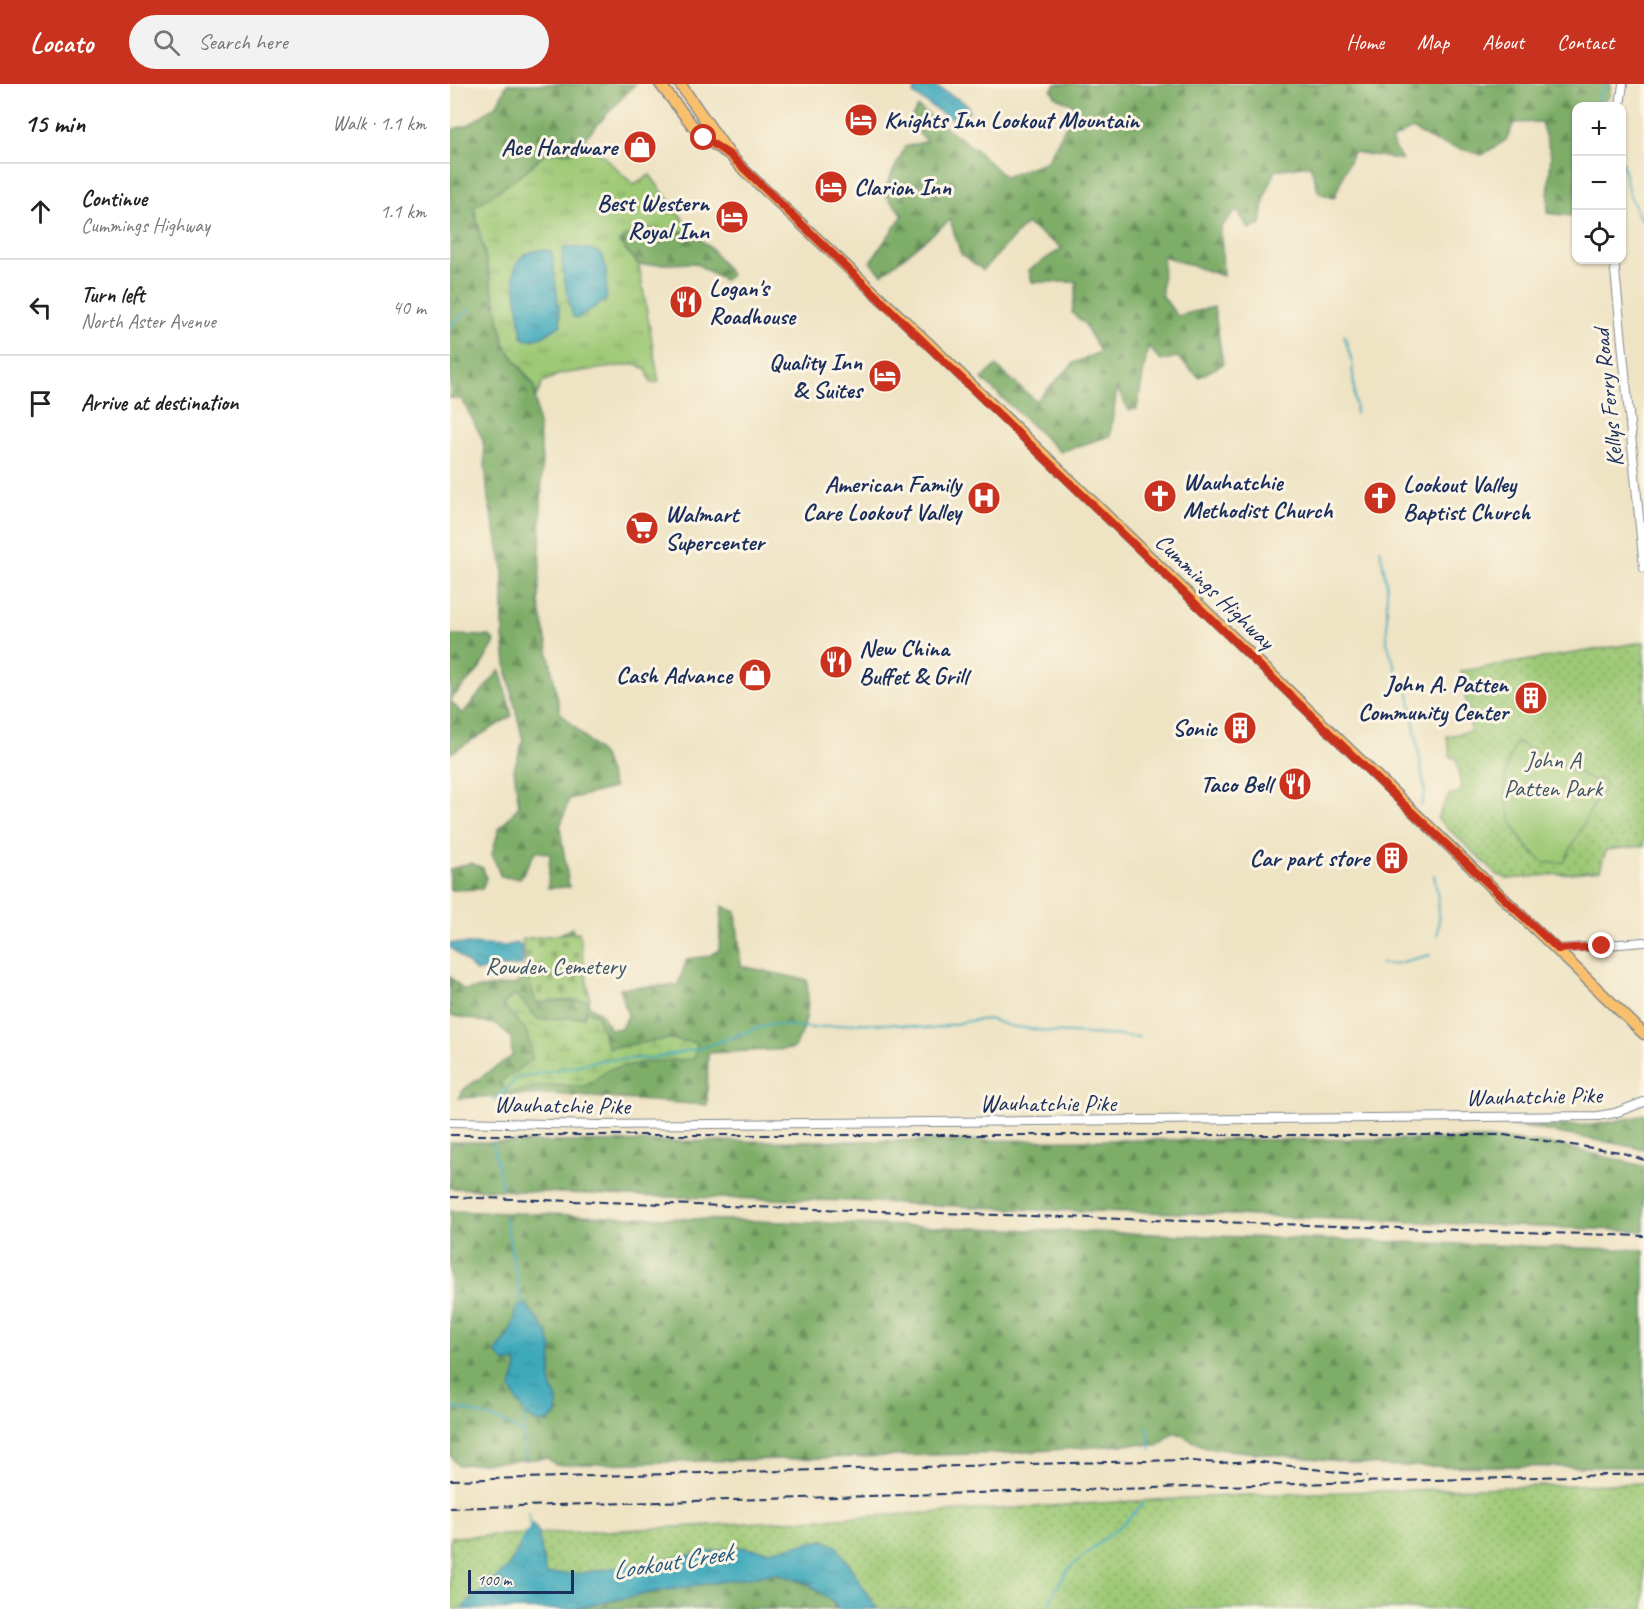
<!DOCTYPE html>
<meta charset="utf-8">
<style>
:root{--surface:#fff;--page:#f2f2f2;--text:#222;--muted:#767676;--line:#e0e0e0;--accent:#c8321e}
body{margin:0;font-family:Caveat,sans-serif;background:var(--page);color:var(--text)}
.controls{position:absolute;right:18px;top:18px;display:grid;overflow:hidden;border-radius:12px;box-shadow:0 2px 4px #0004}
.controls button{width:54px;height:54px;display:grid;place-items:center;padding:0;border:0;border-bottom:2px solid var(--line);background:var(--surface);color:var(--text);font:30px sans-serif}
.scale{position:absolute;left:18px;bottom:15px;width:106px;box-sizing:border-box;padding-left:6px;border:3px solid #1b2f5e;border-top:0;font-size:16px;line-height:21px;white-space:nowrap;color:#1b2f5e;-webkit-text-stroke:4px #fcf5e5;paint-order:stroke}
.stop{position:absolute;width:18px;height:18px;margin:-14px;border:4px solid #c8321e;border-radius:50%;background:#fff}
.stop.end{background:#c8321e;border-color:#fff;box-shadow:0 2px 6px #0008}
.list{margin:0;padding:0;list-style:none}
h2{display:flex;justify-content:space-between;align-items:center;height:78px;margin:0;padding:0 24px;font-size:26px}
h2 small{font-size:20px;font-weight:400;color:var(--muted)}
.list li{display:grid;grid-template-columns:39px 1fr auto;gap:18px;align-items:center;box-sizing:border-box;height:96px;padding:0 24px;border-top:2px solid var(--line)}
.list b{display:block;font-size:22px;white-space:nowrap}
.list p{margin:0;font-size:20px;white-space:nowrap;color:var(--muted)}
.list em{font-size:20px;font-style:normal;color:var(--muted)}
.icon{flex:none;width:33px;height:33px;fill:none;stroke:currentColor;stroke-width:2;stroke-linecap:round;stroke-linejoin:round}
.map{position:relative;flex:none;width:1194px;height:1525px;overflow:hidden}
header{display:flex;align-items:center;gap:36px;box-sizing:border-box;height:84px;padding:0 30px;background:var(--accent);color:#fff}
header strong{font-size:28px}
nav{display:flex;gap:33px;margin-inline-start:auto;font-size:21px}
.search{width:420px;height:54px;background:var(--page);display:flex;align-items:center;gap:15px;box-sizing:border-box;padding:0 21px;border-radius:33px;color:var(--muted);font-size:22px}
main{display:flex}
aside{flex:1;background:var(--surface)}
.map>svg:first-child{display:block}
.grass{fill:url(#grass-tufts);stroke:#5c7c6a;stroke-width:1.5;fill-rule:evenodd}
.forest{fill:url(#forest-firs);stroke:#4c6e62;stroke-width:1.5;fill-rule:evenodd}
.wetland{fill:url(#wetland-marsh);stroke:#5c7c6a;stroke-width:1.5}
.cemetery{fill:url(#cemetery-stones);stroke:#5c7c6a;stroke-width:1.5}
.park{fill:url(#park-dots);stroke:#5c7c6a;stroke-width:1.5}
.garden{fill:#9ec976;stroke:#5c7c6a;stroke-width:1.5}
.water{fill:url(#water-ripples);stroke:#2c6c8c;stroke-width:1.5}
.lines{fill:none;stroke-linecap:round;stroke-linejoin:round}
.stream{stroke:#3ca9bb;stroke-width:2}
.minor-casing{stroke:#848990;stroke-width:10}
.major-casing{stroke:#848990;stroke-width:13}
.minor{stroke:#fff;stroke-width:8}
.major{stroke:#f8bf6c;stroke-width:10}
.rail{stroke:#1b2f5e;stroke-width:2;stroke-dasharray:9 4.5;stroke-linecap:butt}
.route{stroke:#c8321e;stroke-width:8}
.labels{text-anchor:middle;stroke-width:6;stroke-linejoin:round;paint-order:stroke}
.poi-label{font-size:24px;font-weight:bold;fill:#1b2f5e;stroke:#fcf5e5;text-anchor:end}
.street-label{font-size:24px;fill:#1b2f5e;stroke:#fcf5e5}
.park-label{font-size:24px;fill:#3c5664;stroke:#fcf5e5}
.water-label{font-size:26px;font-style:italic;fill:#275a7f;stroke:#fcf5e5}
</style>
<header>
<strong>Locato</strong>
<div class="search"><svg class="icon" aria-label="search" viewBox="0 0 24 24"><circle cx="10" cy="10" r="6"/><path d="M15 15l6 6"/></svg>Search here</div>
<nav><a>Home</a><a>Map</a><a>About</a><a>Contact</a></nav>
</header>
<main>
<aside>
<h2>15 min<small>Walk · 1.1 km</small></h2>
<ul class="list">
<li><svg class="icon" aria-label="ahead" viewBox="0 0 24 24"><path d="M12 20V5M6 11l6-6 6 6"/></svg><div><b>Continue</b><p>Cummings Highway</p></div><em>1.1 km</em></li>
<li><svg class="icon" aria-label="left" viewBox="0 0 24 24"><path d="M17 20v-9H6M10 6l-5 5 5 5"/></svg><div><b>Turn left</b><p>North Aster Avenue</p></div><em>40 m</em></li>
<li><svg class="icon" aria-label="arrive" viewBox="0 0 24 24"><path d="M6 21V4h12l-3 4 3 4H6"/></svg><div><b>Arrive at destination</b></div></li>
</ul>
</aside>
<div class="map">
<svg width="1194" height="1525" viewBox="0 0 1194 1525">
<defs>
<pattern id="grass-tufts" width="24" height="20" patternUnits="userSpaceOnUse" patternTransform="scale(1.5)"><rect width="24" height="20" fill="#9ec976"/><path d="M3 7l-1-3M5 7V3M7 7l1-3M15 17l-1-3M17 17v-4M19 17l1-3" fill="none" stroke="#80a464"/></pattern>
<pattern id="forest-firs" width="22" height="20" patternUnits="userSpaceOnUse" patternTransform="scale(1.5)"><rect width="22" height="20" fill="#7ead67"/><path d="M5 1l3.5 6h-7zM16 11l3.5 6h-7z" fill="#668d58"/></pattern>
<pattern id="wetland-marsh" width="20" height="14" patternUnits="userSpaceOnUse" patternTransform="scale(1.5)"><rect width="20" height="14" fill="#9ec976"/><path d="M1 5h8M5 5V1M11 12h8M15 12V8" fill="none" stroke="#80a464"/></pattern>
<pattern id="cemetery-stones" width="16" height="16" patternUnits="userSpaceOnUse" patternTransform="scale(1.5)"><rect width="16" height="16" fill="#9ec976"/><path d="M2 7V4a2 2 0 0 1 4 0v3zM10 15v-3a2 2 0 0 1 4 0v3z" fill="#80a464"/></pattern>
<pattern id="park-dots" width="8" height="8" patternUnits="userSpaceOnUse" patternTransform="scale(1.5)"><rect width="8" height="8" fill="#9ec976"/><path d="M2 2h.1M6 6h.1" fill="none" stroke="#80a464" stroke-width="1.8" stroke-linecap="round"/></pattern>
<pattern id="water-ripples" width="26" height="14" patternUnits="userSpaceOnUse" patternTransform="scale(1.5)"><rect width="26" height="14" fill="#3ca9bb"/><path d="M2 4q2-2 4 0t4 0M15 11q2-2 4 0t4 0" fill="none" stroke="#328a9b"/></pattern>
</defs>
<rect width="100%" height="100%" fill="#fcf5e5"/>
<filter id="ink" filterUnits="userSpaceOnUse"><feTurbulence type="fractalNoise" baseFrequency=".0167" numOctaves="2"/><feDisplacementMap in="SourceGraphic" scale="12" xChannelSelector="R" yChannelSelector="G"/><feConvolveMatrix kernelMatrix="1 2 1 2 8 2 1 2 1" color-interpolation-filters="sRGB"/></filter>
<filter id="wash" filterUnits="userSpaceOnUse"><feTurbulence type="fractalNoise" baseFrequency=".008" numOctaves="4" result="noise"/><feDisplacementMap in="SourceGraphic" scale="24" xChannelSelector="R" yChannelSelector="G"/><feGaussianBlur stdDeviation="1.35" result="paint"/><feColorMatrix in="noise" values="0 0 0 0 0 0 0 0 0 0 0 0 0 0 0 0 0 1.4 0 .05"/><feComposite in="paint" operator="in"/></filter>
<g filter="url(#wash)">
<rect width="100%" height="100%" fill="#eee3c3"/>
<path class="grass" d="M134 54 184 101 200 91 232 134 240 148 186 146 169 158 189 181 209 298 201 299 196 285 186 280 110 290 93 298 86 313 84 301 55 262 24 123 71 91 97 68 122 67ZM125 164 147 168 152 172 156 188V216L139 225 130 233H123L113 178ZM89 166H98L102 170 111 241 92 253 83 256 73 170Z"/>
<g class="forest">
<path d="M57 0H185L122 68H97L71 91 24 123 55 262 84 302 92 375 89 519 110 628 153 672 164 704 119 715 110 743 119 803 98 804 100 770 86 767 70 794 51 793 42 770 49 745 69 722 64 685 73 657 57 588 53 553V482L38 415 33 356 12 315 0 314V46L18 41 47 21Z"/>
<path d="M606 0H1161L1159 13 1149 22H1126V120L1121 132 1097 129 1101 71 1091 38 1064 39 1056 56 1032 71 984 57 962 45 941 56 952 76 903 68 884 114 869 109 860 81 826 86 815 112 811 141 799 145 787 126 771 143 773 192 713 172 712 211 727 232 764 223 773 280 749 293 727 273 711 277 698 262 687 325 679 326 667 305 660 352 610 368 532 295 546 282 586 317 624 279 650 268 634 239 622 229 627 198H582L579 186 612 164 576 140 533 186 511 170 500 136 432 190 420 178 453 131 433 108 455 63 477 57 458 39 468 23 525 65 555 93 597 77 623 29 624 21 606 13 601 6Z"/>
<path d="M185 146 240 148 261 164 281 191 274 196 245 179 189 181 169 158Z"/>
<path d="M0 551 40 552 45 558 28 587 0 616 12 630 50 586 62 632 1 669 0 668Z"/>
<path d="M21 779 33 784 36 794 32 805 0 806V785Z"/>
<path d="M272 822 286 828 291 882 357 896C359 921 358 945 343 965L258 969 257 1021 100 1010 9 1014 14 1005 62 972 61 954 48 941 11 933 0 932V893L14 906 67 900 83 863 122 844 139 922 152 930 160 946 171 944 178 932 170 904 228 901 237 875 259 872 269 866ZM65 911 89 936 134 933 136 926 154 951 158 964 219 955 247 959 195 978 159 985 135 1002 100 1001 59 1008 49 999 83 975 76 946 52 920Z"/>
<path d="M1194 1030V1065L1086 1045 1054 1042 1142 1041 1187 1033Z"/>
<path d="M1059 1055 1111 1062 1194 1082V1147L731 1129 591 1126 401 1117 183 1112 0 1104V1058Z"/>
<path d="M0 1127 1194 1166V1383L940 1382 757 1364 725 1348 708 1362 686 1360 559 1369 106 1381 97 1374 7 1381 0 1370ZM76 1220 98 1250 102 1266 100 1299 107 1316V1330L99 1339 85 1337 68 1319 61 1304 67 1284 66 1278 45 1268C58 1254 65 1236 76 1220Z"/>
<path d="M326 1489C349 1496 373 1504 388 1525H122L209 1507Z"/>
</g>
<path class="wetland" d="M66 911 89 936 134 933 137 926 147 932 158 964 219 955 247 959 244 975 195 978 160 985 135 1002 100 1001 59 1008 49 999 83 975 76 946 52 920Z"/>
<path class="cemetery" d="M129 848 140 916 86 918 77 891 72 855Z"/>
<g class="park">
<path d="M1194 558V762L1156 766 1150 786 1059 795 1048 791 987 734 999 711 1012 707 1006 674H1001L997 652 1021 647 1011 587Z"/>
<path d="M1194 1399V1525H388L384 1519 358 1499 326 1489 209 1507 122 1525H0V1453L156 1447 793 1411Z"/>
</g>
<path class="garden" d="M1067 658 1142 696H1153L1156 704 1148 712 1114 778 1095 779C1057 752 1043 698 1067 658Z"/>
<g class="water">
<path d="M468 0 483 1 517 20 519 27 516 31 499 34 463 10Z"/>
<path d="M114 164C123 163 146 163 152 172 157 179 157 207 156 216L127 234 123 233C119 216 108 180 114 164Z"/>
<path d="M90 166H99L102 170 111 241 92 253 77 256 72 253 64 191C66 173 73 169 90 166Z"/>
<path d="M0 859 55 862 66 859 71 862 73 877 71 882 42 884 27 888 0 863Z"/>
<path d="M76 1220 98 1250 102 1266 100 1299 107 1316V1330C85 1353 70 1324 61 1304L67 1284 66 1278H54L45 1268 55 1257 65 1236V1227L68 1223Z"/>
<path d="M83 1440 88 1447 96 1490 131 1489 289 1463 318 1467 373 1456 387 1462 427 1525H388L384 1519 358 1499 326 1489 209 1507 122 1525H11L58 1483Z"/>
</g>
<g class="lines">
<g class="stream">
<path d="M1149 22V12L1156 0"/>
<path d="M1172 78 1179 109 1190 135H1194"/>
<path d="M0 242 19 226"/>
<path d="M894 251 902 278 906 330"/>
<path d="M930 465 937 502V558L946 586"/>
<path d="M948 599 957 598 975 707 971 722"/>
<path d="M984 791C988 810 991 832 987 852"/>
<path d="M931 880H944L980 871"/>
<path d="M44 1017 68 994 152 976 203 974 251 964 320 940 363 944 410 939 442 940 482 945 519 937 539 935 559 942 603 948 690 953"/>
<path d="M43 1058 52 1104"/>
<path d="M55 1133 72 1222"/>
<path d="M0 1323C26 1329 53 1334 74 1351"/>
<path d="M75 1326 74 1351 75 1376"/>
<path d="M697 1342 701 1365"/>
<path d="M71 1464 70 1460 80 1444 79 1429"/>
<path d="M602 1525 600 1515 619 1484 675 1438 693 1420"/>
</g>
</g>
</g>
<g filter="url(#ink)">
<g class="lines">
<defs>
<g id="minor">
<path d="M1170 22 1173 0"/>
<path d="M1164 176 1194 484"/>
<path d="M1108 865 1194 858"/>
<path d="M0 1038 148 1041 1148 1032 1165 1029 1194 1018"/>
</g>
<g id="major">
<path d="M210 0 250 51 277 69"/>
<path d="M230 0 280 71 294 86 479 260 1194 950"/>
</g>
</defs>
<use href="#minor" class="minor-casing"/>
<use href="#major" class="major-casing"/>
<use href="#minor" class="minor"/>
<use href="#major" class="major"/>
<g class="rail">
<path d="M0 1051H1054L1170 1068 1194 1076"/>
<path d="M0 1113 1194 1152"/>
<path d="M0 1396 730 1376 768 1379 803 1377 917 1392"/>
<path d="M0 1424 1194 1390"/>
</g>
</g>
</g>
<g class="lines" filter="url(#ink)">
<path class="route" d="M254 54 280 71 950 717 1108 865 1152 862"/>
</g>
<defs>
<symbol id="hotel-disc" viewBox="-11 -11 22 22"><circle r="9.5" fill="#c8321e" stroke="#fcf5e5"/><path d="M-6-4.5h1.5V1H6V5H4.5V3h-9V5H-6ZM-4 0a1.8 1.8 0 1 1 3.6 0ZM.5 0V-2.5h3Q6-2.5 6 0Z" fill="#fff"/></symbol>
<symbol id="shop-disc" viewBox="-11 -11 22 22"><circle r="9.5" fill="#c8321e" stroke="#fcf5e5"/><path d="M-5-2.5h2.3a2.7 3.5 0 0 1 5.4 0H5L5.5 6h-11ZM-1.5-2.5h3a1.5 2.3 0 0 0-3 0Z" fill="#fff"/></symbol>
<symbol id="restaurant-disc" viewBox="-11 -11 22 22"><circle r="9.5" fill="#c8321e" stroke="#fcf5e5"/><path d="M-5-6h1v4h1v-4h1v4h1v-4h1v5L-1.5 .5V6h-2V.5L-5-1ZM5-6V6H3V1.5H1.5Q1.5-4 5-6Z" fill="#fff"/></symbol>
<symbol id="church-disc" viewBox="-11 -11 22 22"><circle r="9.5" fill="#c8321e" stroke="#fcf5e5"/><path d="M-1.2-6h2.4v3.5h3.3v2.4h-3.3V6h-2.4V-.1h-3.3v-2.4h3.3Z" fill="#fff"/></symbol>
<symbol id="hospital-disc" viewBox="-11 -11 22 22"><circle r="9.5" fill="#c8321e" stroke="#fcf5e5"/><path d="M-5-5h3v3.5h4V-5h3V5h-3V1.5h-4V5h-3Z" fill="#fff"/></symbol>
<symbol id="supermarket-disc" viewBox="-11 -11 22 22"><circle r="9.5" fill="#c8321e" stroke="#fcf5e5"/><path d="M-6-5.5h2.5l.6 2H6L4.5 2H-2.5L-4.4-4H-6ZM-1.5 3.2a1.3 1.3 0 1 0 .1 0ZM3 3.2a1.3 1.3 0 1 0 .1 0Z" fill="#fff"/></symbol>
<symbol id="building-disc" viewBox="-11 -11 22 22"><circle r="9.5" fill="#c8321e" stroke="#fcf5e5"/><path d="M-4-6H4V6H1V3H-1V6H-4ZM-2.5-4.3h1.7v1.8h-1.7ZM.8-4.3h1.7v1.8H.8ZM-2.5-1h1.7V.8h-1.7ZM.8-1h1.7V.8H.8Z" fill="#fff"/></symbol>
</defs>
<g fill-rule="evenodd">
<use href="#hotel-disc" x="392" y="17" width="38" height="38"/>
<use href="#shop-disc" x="171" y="44" width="38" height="38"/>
<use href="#hotel-disc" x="362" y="84" width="38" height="38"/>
<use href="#hotel-disc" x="263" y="114" width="38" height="38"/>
<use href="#restaurant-disc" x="217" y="199" width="38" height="38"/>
<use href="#hotel-disc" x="416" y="273" width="38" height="38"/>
<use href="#church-disc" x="691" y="393" width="38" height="38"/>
<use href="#hospital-disc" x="515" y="395" width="38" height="38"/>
<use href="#church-disc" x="911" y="395" width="38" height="38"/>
<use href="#supermarket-disc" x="173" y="425" width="38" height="38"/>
<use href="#restaurant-disc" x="367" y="559" width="38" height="38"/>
<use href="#shop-disc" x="286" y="572" width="38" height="38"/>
<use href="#building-disc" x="1062" y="595" width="38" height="38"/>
<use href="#building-disc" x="771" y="625" width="38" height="38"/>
<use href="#restaurant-disc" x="826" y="681" width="38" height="38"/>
<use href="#building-disc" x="923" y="755" width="38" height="38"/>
</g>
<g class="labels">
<g class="poi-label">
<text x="434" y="44" text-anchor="start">Knights Inn Lookout Mountain</text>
<text x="167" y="71">Ace Hardware</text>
<text x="404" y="111" text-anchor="start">Clarion Inn</text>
<text x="259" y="127">Best Western<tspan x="259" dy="28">Royal Inn</tspan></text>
<text x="259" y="212" text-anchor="start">Logan's<tspan x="259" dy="28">Roadhouse</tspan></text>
<text x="412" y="286">Quality Inn<tspan x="412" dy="28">&amp; Suites</tspan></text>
<text x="733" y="406" text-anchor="start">Wauhatchie<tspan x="733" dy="28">Methodist Church</tspan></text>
<text x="511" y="408">American Family<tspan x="511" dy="28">Care Lookout Valley</tspan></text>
<text x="953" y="408" text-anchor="start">Lookout Valley<tspan x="953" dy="28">Baptist Church</tspan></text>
<text x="215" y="438" text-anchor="start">Walmart<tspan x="215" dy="28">Supercenter</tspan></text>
<text x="409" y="572" text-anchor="start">New China<tspan x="409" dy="28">Buffet &amp; Grill</tspan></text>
<text x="282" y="599">Cash Advance</text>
<text x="1058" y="608">John A. Patten<tspan x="1058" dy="28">Community Center</tspan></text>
<text x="767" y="652">Sonic</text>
<text x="822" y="708">Taco Bell</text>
<text x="919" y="782">Car part store</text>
</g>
<g class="street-label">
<text transform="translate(1158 314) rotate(-96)" y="8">Kellys Ferry Road</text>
<text transform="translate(765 507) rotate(44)" y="8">Cummings Highway</text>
<text transform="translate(1084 1012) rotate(-1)" y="8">Wauhatchie Pike</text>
<text x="598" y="1027">Wauhatchie Pike</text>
<text transform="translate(112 1021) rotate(1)" y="8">Wauhatchie Pike</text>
</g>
<g class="park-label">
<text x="1103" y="684">John A<tspan x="1103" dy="28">Patten Park</tspan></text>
<text x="105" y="890">Rowden Cemetery</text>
</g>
<g class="water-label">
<text transform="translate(222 1477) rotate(-9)" y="9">Lookout Creek</text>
</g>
</g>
</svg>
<div class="controls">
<button>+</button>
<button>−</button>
<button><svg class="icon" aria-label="locate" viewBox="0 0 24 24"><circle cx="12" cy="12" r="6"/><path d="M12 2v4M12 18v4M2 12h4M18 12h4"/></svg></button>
</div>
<div class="scale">100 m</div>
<div class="stop" style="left:254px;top:54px"></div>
<div class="stop end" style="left:1152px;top:862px"></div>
</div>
</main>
